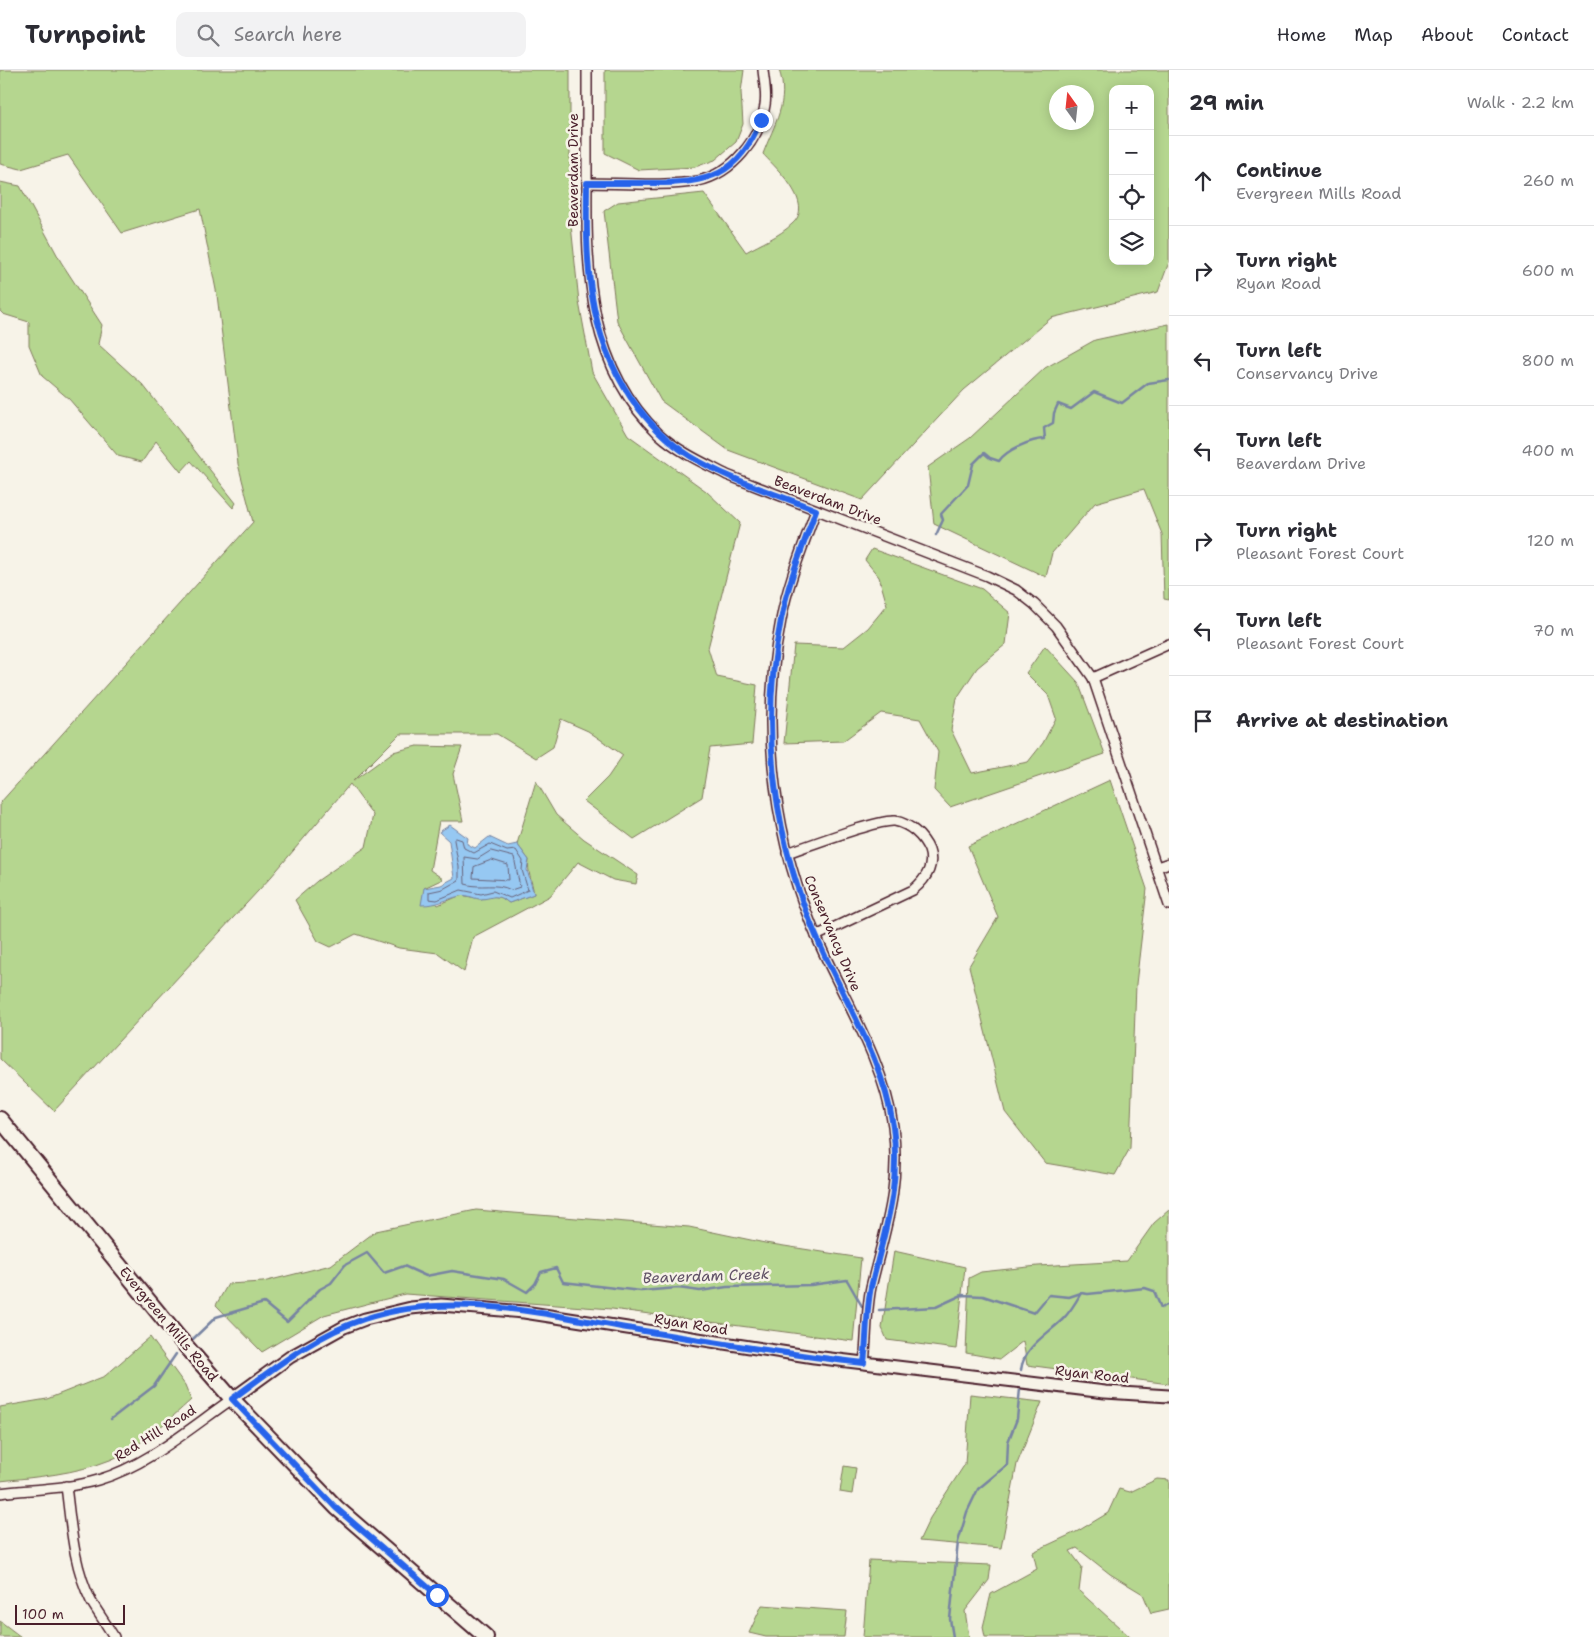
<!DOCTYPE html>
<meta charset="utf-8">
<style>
:root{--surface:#fff;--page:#f2f2f3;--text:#2b2b33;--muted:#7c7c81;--line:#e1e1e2}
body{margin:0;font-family:"Shantell Sans",sans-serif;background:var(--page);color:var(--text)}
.controls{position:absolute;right:15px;top:15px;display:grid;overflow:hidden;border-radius:10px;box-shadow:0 2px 12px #0003}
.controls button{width:45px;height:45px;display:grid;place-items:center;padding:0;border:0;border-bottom:1px solid var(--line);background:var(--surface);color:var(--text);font:25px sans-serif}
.compass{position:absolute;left:1049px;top:15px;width:45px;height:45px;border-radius:50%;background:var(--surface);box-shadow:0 2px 12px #0003;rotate:345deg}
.scale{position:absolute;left:15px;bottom:12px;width:110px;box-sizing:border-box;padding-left:5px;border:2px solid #4a1f2b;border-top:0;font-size:14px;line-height:18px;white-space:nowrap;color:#4a1f2b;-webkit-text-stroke:4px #f7f3e8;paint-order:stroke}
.stop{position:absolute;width:15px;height:15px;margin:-11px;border:4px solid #2563eb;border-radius:50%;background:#fff}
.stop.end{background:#2563eb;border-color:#fff;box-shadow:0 1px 5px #0008}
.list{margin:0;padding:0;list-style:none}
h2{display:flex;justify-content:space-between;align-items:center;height:65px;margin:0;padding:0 20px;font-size:21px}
h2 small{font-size:16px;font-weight:400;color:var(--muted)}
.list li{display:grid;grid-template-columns:32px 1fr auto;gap:15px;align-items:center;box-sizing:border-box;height:90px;padding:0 20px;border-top:1px solid var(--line)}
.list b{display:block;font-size:19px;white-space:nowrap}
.list p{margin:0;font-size:16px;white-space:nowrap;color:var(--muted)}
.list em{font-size:16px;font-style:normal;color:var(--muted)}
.icon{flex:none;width:28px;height:28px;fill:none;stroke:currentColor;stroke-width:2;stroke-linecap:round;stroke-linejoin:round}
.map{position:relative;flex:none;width:1169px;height:1567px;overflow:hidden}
header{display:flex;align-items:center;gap:30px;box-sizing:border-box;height:70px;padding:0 25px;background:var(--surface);border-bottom:1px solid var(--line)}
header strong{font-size:24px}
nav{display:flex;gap:28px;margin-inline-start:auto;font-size:18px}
.search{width:350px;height:45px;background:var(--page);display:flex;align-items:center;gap:12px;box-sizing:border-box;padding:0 18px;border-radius:10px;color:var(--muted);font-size:19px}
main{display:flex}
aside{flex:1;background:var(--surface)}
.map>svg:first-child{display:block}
.green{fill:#b5d68f;stroke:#807a5d;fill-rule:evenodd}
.water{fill:#96c8f2;stroke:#7884a2}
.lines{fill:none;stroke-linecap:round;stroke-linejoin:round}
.shore{stroke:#68637b;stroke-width:1}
.stream{stroke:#7884a2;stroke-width:2.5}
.street-casing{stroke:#4a1f2b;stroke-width:12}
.secondary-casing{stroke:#4a1f2b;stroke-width:15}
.primary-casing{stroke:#4a1f2b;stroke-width:18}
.street{stroke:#f7f3e8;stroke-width:9}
.secondary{stroke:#f7f3e8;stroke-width:11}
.primary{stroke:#f7f3e8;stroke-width:14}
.route{stroke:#2563eb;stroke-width:6}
.labels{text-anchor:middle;stroke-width:5;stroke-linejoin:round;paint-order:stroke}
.street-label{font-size:14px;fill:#4a1f2b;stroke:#f7f3e8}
.water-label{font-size:15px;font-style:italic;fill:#615267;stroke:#f7f3e8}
</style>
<header>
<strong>Turnpoint</strong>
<div class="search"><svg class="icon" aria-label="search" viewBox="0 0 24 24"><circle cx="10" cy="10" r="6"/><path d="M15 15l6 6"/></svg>Search here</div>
<nav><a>Home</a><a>Map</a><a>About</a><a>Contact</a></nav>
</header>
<main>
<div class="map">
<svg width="1169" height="1567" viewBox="0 0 1169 1567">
<rect width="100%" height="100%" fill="#f7f3e8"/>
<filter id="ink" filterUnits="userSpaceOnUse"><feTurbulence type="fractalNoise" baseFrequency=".02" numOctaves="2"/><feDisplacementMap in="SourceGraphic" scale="10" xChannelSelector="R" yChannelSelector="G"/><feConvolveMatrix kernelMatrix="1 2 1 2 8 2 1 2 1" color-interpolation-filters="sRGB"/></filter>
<g filter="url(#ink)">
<g class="green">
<path d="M0 0H570V145L579 232 592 302 628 365 706 421 740 453 708 578 717 607 757 615 752 674 710 678 702 727 634 769 584 731 608 707 623 685 588 661 561 649 553 677 536 688 497 664H400L353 711 393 682 417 676 462 677 453 704 463 751H439L430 800 443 809 424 818 438 835 461 825 481 829 492 826 502 828 509 833 534 824C532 811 527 802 529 790L517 774 536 711 556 745 584 769 638 805 636 814 613 810 578 792 550 826 473 867 464 902 438 883 399 878 356 864 331 877 318 871 295 830 317 811 366 777 373 745 350 714 271 807 54 1041 0 989V733L253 452 238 394 217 225 200 139 122 163 68 85 21 99 0 94Z"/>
<path d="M605 0H744L741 22 743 54 736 72 715 90 695 97 639 100 605 83Z"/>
<path d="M779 0H1169V192L1158 222 1051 248 964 320 862 430 728 380 661 331 617 251 604 141 618 132 704 123 746 182C760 174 780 166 792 154 816 134 776 98 763 84 774 54 790 32 779 0ZM1113 19H1150V191H1113ZM1056 22H1086V52H1056Z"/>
<path d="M0 112 20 116 61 192 102 255 98 274 143 315 236 433 233 438 191 391 181 402 156 371 142 392 118 386 69 329 42 306 29 275V252L3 244 0 241Z"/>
<path d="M1169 254V530L1164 529 1162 464 1144 419 1095 433 1052 483 1046 507 934 454 928 397 970 368 1045 298 1095 270Z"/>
<path d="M872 479 982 519 1010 543 1006 574 977 598 957 628 951 660 972 703 1028 692 1043 673 1056 648 1048 625 1026 603 1045 576 1078 612 1105 684 950 737 934 720 938 682 920 649 881 643 843 671 784 673 794 575 844 577 868 558 887 535 879 507 865 490Z"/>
<path d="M1110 710 1147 819 1136 914 1130 1078 1115 1105 1045 1093 1005 1042 969 896 998 847 968 776Z"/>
<path d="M476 1140 689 1157 765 1173 861 1188 853 1271 612 1239 405 1224 324 1245 262 1282 216 1235 228 1214 263 1212 331 1195 376 1161Z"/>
<path d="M1169 1140V1314L1027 1295 1023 1271 1000 1289 966 1283 969 1208 981 1202 1038 1196 1127 1191 1154 1153Z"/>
<path d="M894 1181 965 1197 956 1279 887 1270 882 1258Z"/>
<path d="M150 1267 185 1315 191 1330C170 1349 136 1380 110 1390 75 1404 37 1407 0 1411V1337L47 1329 105 1306Z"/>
<path d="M970 1324 1042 1332 1017 1394 1001 1478 919 1471 930 1448 965 1394Z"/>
<path d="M844 1396 856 1398 852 1424 840 1422Z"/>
<path d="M1157 1409 1169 1410V1539L1151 1543 1143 1524 1110 1504 1077 1478 1070 1481 1082 1497 1079 1521 1130 1567H985L983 1557 991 1524 1037 1499 1033 1482 1078 1461 1108 1443 1119 1419 1130 1422Z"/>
<path d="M869 1490 991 1495 989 1510 965 1541 969 1567H863Z"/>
<path d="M762 1535 847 1541 844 1567H766L749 1563Z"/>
<path d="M0 1551 21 1567H0Z"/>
</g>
<path class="water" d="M450 755 468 768 467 774 475 778 489 767 508 776 517 774 529 790 527 800 534 824 509 833C494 822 494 829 479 829 473 828 466 824 460 826 443 830 439 835 421 835L424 818 441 815 454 808 449 771 439 762Z"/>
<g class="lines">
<g class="shore">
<path d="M456 768 462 770 464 778 474 783 490 774 507 781 516 780 523 791 522 800 528 820 510 828 493 821 481 824 461 820 437 830 429 829V822L443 819 459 810V797L454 770Z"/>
<path d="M491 781 514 787 520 817 511 820C496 812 481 819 465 814L464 787 477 789Z"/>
<path d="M492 790 508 795 509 810 473 808 474 797Z"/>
</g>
<g class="stream">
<path d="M936 465 943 450 941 444 968 415 973 394 984 383 990 388 999 391C1006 380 1032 369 1045 369L1044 358 1053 353 1054 343 1058 334 1071 339 1094 322 1122 333 1148 313 1169 310"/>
<path d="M879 1240 936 1237 962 1225 983 1226 1034 1243 1049 1225 1069 1227 1081 1223 1088 1224 1145 1218 1154 1221 1161 1238 1169 1234"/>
<path d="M193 1269 216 1247 264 1233 287 1252 320 1219 331 1213 345 1195 367 1183 384 1203 404 1196 426 1206 452 1201 504 1209 527 1222 535 1214 541 1202 556 1198 563 1212 641 1221 678 1218 700 1221 727 1217 811 1215 847 1210 863 1238"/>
<path d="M1021 1300C1024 1276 1047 1265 1063 1249 1071 1241 1076 1232 1081 1223"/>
<path d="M111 1349 154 1316 176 1284"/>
<path d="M953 1567 950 1549 958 1472 967 1442 978 1419 1007 1395 1008 1372 1017 1349 1020 1319"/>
</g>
<defs>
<g id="street">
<path d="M587 0C587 38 587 76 587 114 586 204 589 297 659 364 679 382 704 393 727 405L987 506 1016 520 1034 534 1056 556 1093 608 1169 835"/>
<path d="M587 113C619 113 668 117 698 111 733 103 760 69 765 35 767 23 764 11 763 0"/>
<path d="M816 440C803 476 788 512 781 550 759 660 774 773 820 875 846 933 884 992 893 1056 901 1118 885 1159 871 1217 866 1241 867 1268 864 1293"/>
<path d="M1093 608 1169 574"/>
<path d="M787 783C808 776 878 749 895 751 910 754 923 766 929 780 935 797 925 810 913 820L816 866"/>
<path d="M1157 797 1169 793"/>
<path d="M66 1416C71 1455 73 1495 91 1531 98 1543 107 1555 114 1567"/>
<path d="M0 1423C33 1419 67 1419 98 1410 148 1395 190 1358 232 1329"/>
</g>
<path id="secondary" d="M232 1329 290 1287 344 1257 365 1249 411 1238 441 1235 524 1242 814 1287 1105 1322 1169 1326"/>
<path id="primary" d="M0 1049 179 1268 232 1329 337 1438 486 1567"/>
</defs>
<use href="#street" class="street-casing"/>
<use href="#secondary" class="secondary-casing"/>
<use href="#primary" class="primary-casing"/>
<use href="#street" class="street"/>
<use href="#secondary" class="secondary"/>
<use href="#primary" class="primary"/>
</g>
</g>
<g class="lines" filter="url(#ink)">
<path class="route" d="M437 1525 336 1438 232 1329C273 1299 315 1265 364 1249 454 1219 553 1246 644 1261 717 1273 791 1285 864 1293 867 1268 866 1241 871 1217 885 1159 901 1118 893 1056 884 992 846 933 820 875 774 773 759 660 781 550 788 512 803 476 816 440 774 423 729 410 690 386 666 371 647 351 631 328 586 261 586 191 587 113 608 113 630 113 652 113 708 113 738 107 761 50"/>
</g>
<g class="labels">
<g class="street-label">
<text transform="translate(573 100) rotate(-90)" y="5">Beaverdam Drive</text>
<text transform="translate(828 430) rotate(21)" y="5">Beaverdam Drive</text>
<text transform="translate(833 863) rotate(67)" y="5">Conservancy Drive</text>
<text transform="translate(169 1254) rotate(50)" y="5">Evergreen Mills Road</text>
<text transform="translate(691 1254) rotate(9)" y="5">Ryan Road</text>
<text transform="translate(1092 1304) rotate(6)" y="5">Ryan Road</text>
<text transform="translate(155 1363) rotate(-32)" y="5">Red Hill Road</text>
</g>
<g class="water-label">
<text transform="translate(706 1206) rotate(-2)" y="5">Beaverdam Creek</text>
</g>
</g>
</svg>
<div class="controls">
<button>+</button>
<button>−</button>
<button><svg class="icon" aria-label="locate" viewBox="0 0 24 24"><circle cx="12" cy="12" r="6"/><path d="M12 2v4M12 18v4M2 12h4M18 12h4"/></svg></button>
<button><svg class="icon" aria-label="layers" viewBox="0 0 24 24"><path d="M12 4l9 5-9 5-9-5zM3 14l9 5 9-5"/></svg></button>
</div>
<svg class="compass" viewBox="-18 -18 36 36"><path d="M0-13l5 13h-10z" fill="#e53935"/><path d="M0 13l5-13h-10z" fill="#7c7c81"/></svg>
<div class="scale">100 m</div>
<div class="stop" style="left:437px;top:1525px"></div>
<div class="stop end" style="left:761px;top:50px"></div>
</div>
<aside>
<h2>29 min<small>Walk · 2.2 km</small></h2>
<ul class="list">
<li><svg class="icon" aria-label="ahead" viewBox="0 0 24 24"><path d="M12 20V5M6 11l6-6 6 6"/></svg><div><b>Continue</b><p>Evergreen Mills Road</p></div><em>260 m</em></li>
<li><svg class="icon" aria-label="right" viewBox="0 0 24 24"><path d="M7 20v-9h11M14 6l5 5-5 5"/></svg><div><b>Turn right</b><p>Ryan Road</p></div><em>600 m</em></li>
<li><svg class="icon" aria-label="left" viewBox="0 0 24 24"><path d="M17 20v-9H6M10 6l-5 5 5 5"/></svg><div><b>Turn left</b><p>Conservancy Drive</p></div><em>800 m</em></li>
<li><svg class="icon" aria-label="left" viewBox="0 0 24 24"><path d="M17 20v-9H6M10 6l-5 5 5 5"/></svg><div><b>Turn left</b><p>Beaverdam Drive</p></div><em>400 m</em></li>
<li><svg class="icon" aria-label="right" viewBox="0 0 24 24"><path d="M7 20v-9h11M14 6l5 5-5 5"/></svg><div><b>Turn right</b><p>Pleasant Forest Court</p></div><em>120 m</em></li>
<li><svg class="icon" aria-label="left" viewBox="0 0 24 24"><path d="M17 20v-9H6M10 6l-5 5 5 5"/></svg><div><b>Turn left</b><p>Pleasant Forest Court</p></div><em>70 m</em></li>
<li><svg class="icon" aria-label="arrive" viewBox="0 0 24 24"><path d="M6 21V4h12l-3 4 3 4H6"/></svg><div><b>Arrive at destination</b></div></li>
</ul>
</aside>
</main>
